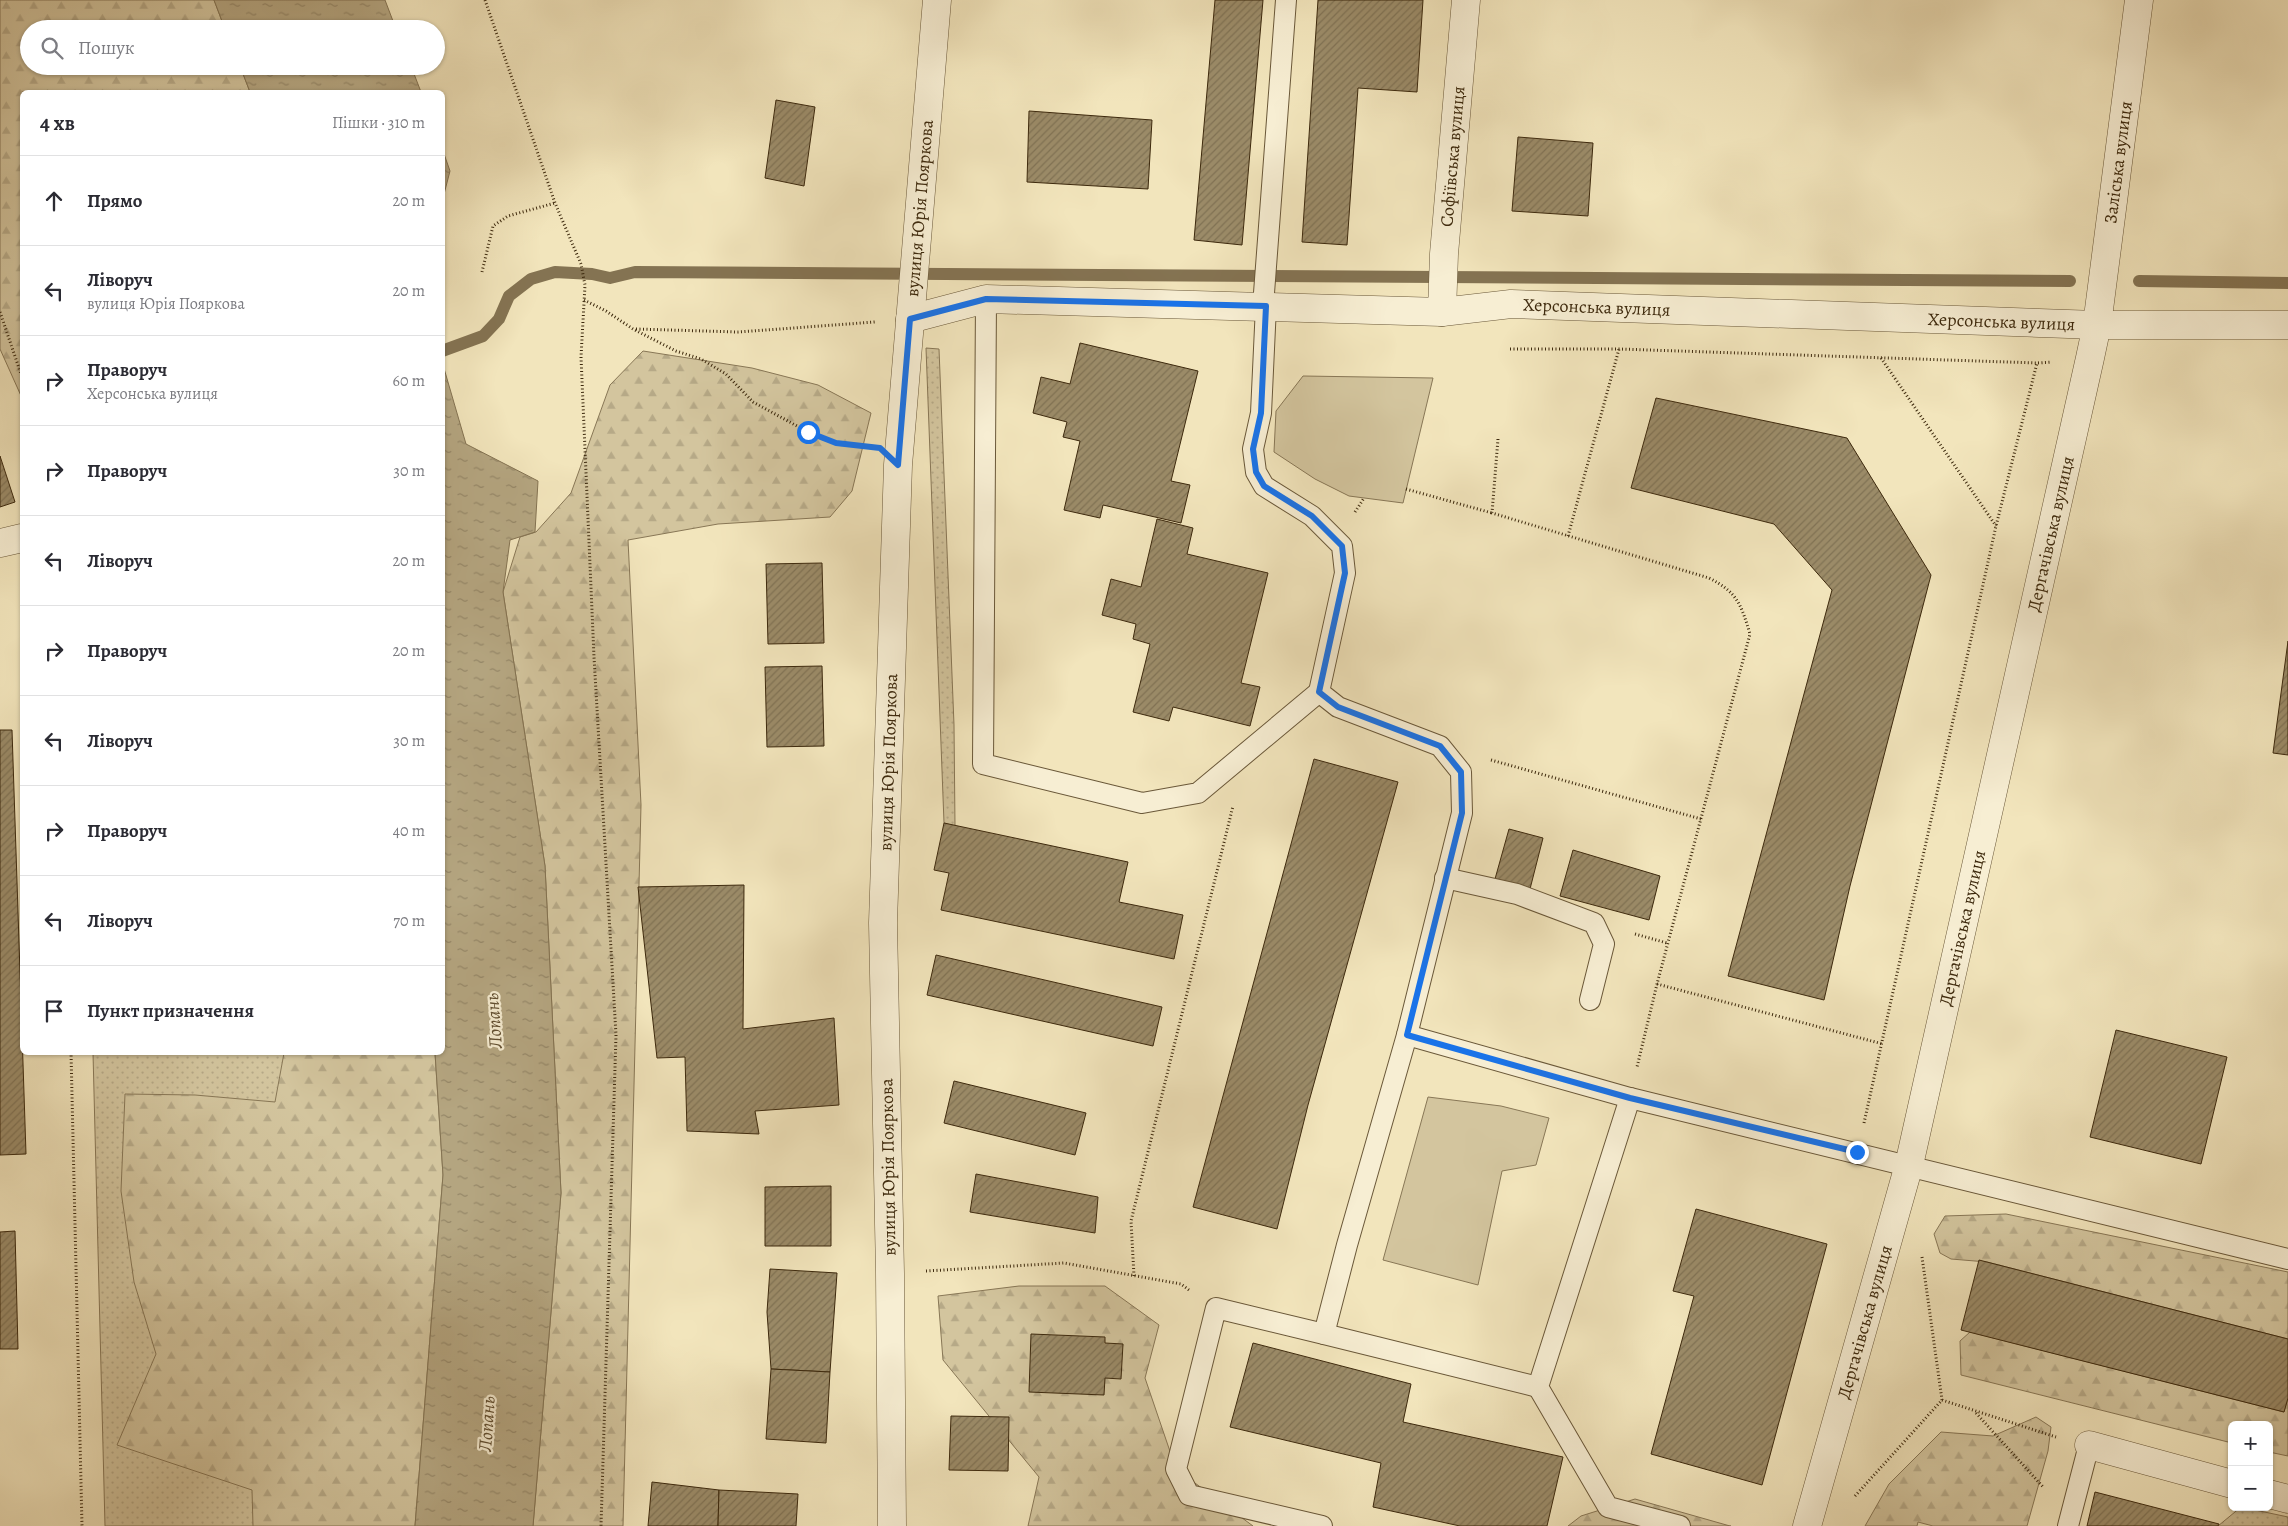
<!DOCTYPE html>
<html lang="uk">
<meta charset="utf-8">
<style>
:root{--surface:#fff;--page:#f2f2f3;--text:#2b2b33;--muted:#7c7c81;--line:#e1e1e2}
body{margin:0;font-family:Alegreya,serif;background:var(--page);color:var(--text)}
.controls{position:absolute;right:15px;bottom:15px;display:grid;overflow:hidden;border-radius:8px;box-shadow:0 1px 4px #0004}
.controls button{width:45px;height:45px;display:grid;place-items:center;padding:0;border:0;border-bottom:1px solid var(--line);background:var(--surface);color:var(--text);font:25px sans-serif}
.stop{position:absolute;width:15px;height:15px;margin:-11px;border:4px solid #1a73e8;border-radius:50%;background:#fff}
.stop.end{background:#1a73e8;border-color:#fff;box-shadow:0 1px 5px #0008}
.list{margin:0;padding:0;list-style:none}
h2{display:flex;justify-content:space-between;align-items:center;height:65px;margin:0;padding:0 20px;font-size:21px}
h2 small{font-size:16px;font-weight:400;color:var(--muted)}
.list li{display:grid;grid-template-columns:32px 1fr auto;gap:15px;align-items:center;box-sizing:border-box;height:90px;padding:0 20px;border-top:1px solid var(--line)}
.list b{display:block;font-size:19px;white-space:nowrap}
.list p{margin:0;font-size:16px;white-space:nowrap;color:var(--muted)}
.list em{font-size:16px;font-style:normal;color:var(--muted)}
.icon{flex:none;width:28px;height:28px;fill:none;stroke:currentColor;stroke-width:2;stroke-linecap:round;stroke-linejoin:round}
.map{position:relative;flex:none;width:2288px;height:1526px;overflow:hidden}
.search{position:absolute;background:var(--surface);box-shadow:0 1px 4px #0004;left:20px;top:20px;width:425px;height:55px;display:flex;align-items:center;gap:12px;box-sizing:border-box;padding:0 18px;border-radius:28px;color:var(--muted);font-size:19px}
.panel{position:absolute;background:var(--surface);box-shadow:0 1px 4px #0004;left:20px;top:90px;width:425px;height:965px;border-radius:8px}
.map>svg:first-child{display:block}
.grass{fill:url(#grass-dots);stroke:#887756}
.forest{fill:url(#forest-firs);stroke:#887756}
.green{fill:#d3c59e;stroke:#887756}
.water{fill:url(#water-ripples);stroke:#847352}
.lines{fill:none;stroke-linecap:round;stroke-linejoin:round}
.stream{stroke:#847352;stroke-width:12}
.building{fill:url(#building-hatch);stroke:#3d290d}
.lane-casing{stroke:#6a5839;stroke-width:22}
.street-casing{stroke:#6a5839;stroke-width:29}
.path{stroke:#3d290d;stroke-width:3;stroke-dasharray:1 2.5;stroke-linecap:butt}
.lane{stroke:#f7eed3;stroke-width:20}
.street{stroke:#f7eed3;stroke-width:28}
.route{stroke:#1a73e8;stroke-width:6}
.labels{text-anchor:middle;stroke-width:4.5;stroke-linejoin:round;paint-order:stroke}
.street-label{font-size:18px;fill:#3d290d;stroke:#f7eed3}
.water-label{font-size:19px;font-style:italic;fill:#614e30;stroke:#f7eed3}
</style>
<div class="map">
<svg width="2288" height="1526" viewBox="0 0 2288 1526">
<defs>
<pattern id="grass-dots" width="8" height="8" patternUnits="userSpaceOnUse" patternTransform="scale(1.25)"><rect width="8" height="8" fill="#d3c59e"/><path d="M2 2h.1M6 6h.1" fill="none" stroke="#b6a987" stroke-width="1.8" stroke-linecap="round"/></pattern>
<pattern id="forest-firs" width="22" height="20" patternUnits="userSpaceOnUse" patternTransform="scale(1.25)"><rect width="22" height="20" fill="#d3c59e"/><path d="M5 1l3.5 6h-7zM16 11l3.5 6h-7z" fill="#b6a987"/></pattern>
<pattern id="water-ripples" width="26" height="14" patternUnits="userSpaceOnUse" patternTransform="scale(1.25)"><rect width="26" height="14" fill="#b4a580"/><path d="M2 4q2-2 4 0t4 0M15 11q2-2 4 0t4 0" fill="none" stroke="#948667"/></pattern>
<pattern id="building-hatch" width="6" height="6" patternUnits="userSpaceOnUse" patternTransform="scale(1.25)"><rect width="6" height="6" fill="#9b8b68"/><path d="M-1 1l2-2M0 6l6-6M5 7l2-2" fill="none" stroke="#807254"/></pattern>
</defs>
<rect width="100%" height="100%" fill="#f2e5bc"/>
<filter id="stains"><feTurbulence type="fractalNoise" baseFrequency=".004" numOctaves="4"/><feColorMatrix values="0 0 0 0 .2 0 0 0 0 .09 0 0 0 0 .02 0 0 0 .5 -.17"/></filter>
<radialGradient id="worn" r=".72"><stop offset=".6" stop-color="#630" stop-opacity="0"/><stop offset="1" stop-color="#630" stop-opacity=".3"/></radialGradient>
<g class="grass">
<path d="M926 348 939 349 954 725 955 826 944 823Z"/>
<path d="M93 1053H287L302 1526H105Z"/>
<path d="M2241 1507 2288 1517V1526H2218Z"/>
</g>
<g class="forest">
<path d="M0 0H214L225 29H29V66H240L250 92H22V398L0 349Z"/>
<path d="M643 351 752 368 818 385 871 413 852 491 830 517 718 524 628 540 641 805 623 1526H533L561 1193 545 866 503 592 520 537 536 532 571 493 610 385Z"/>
<path d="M284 1053H435L443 1175 415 1526H253L252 1490 117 1445 156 1354 134 1282 121 1191 125 1094 195 1095 275 1102Z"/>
<path d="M2006 1214 2288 1272V1339L1987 1262 1951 1259 1940 1253 1934 1234 1945 1216Z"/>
<path d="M1019 1286H1105L1159 1325 1145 1378 1176 1469 1253 1526H1028L1039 1477 943 1360 938 1296Z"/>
<path d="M1970 1332 2284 1412 2288 1398V1456L2269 1452V1425H2232V1443L1961 1375 1960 1341Z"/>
<path d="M2036 1417 2051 1427 2048 1451 2027 1526H1933L1918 1522 1917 1526H1865L1889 1484 1941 1432 1993 1436Z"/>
<path d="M1635 1499 1730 1526H1731H1568L1581 1516Z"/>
</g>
<g class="green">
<path d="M1303 376 1433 378 1403 503 1349 496 1315 479 1274 452 1276 411Z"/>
<path d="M1428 1097 1501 1106 1549 1118 1536 1165 1502 1171 1478 1285 1383 1260Z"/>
</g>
<g class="water">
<path d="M214 0H385L396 29H225Z"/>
<path d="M240 66H411L421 92H250Z"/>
<path d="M443 151 450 171 443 198 442 151Z"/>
<path d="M443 365 466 444 538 481 535 532 510 540 503 592 545 866 561 1193 533 1526H415L443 1175 435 1053 442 1052Z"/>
</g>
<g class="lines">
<g class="stream">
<path d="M2139 281 2288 283"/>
<path d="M442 351 483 336 499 319 509 296 531 279 555 272 592 274 610 278 635 272 2070 281"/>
</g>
</g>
<g class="building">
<path d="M1215 0H1263L1242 245 1194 240Z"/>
<path d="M1318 0H1423L1417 92 1358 88 1347 245 1302 242Z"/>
<path d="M776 100 815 107 804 186 765 178Z"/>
<path d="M1029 111 1152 120 1148 189 1027 182Z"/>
<path d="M1518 137 1593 143 1588 216 1512 211Z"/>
<path d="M1080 343 1198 371 1171 481 1190 485 1181 523 1103 505 1100 518 1064 510 1080 441 1063 437 1067 422 1033 413 1041 377 1070 384Z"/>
<path d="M1656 398 1847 438 1931 575 1850 886 1824 1000 1728 976 1832 590 1774 524 1631 488Z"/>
<path d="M0 456 15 502 0 507Z"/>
<path d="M1157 519 1193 528 1187 554 1268 573 1241 683 1260 687 1250 726 1173 707 1169 721 1133 712 1150 644 1133 639 1136 624 1102 615 1111 579 1141 587Z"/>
<path d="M822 563 824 643 768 644 766 564Z"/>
<path d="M2288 641V755L2273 753Z"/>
<path d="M822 666 824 746 767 747 765 667Z"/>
<path d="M0 730H12L26 1154 0 1155Z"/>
<path d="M1314 759 1398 782 1308 1105 1277 1229 1193 1207Z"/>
<path d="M944 823 1128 862 1119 902 1183 915 1174 959 941 910 949 873 934 870Z"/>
<path d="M1509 829 1543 838 1530 889 1495 879Z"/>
<path d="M1573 850 1660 876 1649 920 1560 896Z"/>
<path d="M744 885 743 1029 834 1018 839 1105 755 1111 759 1134 687 1131 685 1057 657 1058 638 887Z"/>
<path d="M936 955 1162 1007 1153 1046 927 995Z"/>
<path d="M2116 1030 2227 1057 2201 1164 2090 1137Z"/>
<path d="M954 1081 1086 1113 1075 1155 944 1123Z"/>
<path d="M976 1174 1098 1197 1095 1233 970 1212Z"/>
<path d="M831 1186V1246H765V1187Z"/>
<path d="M1696 1209 1827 1244 1762 1485 1651 1454 1694 1296 1673 1291Z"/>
<path d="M15 1231 18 1349H0V1232Z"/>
<path d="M1979 1260 2288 1339V1398L2284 1412 1961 1330Z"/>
<path d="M770 1269 837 1273 830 1372 771 1369 767 1312Z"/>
<path d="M1031 1334 1105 1337V1343L1123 1344 1121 1379 1105 1378 1104 1395 1029 1392Z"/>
<path d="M1253 1343 1411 1384 1403 1422 1563 1457 1547 1526H1460L1373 1507 1381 1463 1230 1427Z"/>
<path d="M771 1369 830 1372 826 1443 766 1439Z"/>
<path d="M951 1416 1009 1417 1008 1471 949 1470Z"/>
<path d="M652 1482 719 1490 718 1526H648Z"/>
<path d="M719 1490 798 1494 796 1526H718Z"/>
<path d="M2095 1492 2219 1524 2218 1526H2087Z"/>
</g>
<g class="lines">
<defs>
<g id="lane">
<path d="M1286 0 1264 293 1266 306 1261 413 1253 449 1256 472 1264 486 1312 516 1342 546 1345 573 1319 692 1338 707 1440 746 1461 772 1462 813 1407 1035 1347 1245 1324 1334 1538 1387"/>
<path d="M986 299 983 764 1142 803 1198 793 1319 692"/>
<path d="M1445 878 1517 894 1594 923 1604 944 1590 1000"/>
<path d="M1407 1035 1630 1098 2288 1259"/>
<path d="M1630 1098 1538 1387 1608 1507 1680 1526"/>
<path d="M1322 1526 1189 1495 1176 1469 1216 1308 1324 1334"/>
<path d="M2068 1526 2089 1445"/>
</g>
<g id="street">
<path id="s1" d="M1442 312 1444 254 1466 0"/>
<path id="s2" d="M910 319 986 299 1442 312 1511 304 2097 325H2288"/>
<path d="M0 543 22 538"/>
<path d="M2089 1445 2232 1484"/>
<path d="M2269 1494 2288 1499"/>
<path id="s3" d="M892 1526 890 1273 883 923 898 465 937 0"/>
<path id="s4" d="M1807 1526 1909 1165 2090 358 2097 325 2139 0"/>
</g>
</defs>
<use href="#lane" class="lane-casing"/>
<use href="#street" class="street-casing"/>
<g class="path">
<path d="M485 0 555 203 581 264 585 285 581 357 594 657 616 1035 601 1526"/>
<path d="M482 272 493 226 508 216 555 203"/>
<path d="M584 300 606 311 633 329 676 351 701 359 726 374 753 402 808 432 836 443 863 446"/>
<path d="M0 312 22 377"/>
<path d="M636 329 738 332 875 322"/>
<path d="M1510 349H1619L2037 363"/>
<path d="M1881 358 1996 526"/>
<path d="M1498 439 1492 513 1709 578C1737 592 1741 604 1750 634L1657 984 1637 1067"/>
<path d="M1406 489 1492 513"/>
<path d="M1355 512 1364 498"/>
<path d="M1568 536 1619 349"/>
<path d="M1491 760 1701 819"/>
<path d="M1635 934 1667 943"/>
<path d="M1657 984 1883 1044"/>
<path d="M71 1052 82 1526"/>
<path d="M1864 1123 1996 526 2037 363 2052 362"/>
<path d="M1922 1257 1942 1400"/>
<path d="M926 1271 1064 1263 1181 1284 1189 1290"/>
<path d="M1134 1276 1131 1221 1233 806"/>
<path d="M1942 1400 2056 1437"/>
<path d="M1976 1413 2044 1488"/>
<path d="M1855 1496 1942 1400"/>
</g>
<use href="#lane" class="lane"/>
<use href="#street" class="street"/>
</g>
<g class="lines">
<path class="route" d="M808 432 836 443 880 448 898 465 910 319 986 299 1266 306 1261 413 1253 449 1256 472 1264 486 1312 516 1342 546 1345 573 1319 692 1338 707 1440 746 1461 772 1462 813 1407 1035 1630 1098 1857 1152"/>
</g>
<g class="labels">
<g class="street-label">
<text dy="6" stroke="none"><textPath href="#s1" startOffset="156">Софіївська вулиця</textPath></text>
<text dy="6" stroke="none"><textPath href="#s4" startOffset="1400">Заліська вулиця</textPath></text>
<text dy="6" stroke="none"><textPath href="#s3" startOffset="1319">вулиця Юрія Пояркова</textPath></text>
<text dy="6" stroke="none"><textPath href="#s2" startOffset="690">Херсонська вулиця</textPath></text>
<text dy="6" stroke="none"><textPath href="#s2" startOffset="1095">Херсонська вулиця</textPath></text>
<text dy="6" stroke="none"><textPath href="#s4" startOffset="1022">Дергачівська вулиця</textPath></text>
<text dy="6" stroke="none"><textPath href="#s3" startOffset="764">вулиця Юрія Пояркова</textPath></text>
<text dy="6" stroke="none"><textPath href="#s4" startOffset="618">Дергачівська вулиця</textPath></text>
<text transform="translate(888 1167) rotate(-91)" y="6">вулиця Юрія Пояркова</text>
<text dy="6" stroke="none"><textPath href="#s4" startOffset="212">Дергачівська вулиця</textPath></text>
</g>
<g class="water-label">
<text transform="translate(493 1021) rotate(-94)" y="7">Лопань</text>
<text transform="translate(486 1424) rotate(-86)" y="7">Лопань</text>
</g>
</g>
<rect width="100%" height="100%" filter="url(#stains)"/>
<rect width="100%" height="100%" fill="url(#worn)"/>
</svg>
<div class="controls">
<button>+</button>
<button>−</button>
</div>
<div class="stop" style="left:808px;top:432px"></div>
<div class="stop end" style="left:1857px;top:1152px"></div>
<div class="search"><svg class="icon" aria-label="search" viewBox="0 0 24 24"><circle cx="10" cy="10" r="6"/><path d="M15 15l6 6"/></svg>Пошук</div>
<section class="panel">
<h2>4 хв<small>Пішки · 310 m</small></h2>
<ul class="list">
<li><svg class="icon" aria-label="ahead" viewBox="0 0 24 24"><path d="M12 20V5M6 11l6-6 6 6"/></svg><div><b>Прямо</b></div><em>20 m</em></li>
<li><svg class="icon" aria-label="left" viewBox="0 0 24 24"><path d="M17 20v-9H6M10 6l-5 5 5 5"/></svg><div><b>Ліворуч</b><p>вулиця Юрія Пояркова</p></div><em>20 m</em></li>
<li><svg class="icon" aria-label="right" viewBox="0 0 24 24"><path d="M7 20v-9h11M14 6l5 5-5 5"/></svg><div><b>Праворуч</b><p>Херсонська вулиця</p></div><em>60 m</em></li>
<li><svg class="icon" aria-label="right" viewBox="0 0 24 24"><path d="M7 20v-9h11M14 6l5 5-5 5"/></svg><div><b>Праворуч</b></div><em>30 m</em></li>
<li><svg class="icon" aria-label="left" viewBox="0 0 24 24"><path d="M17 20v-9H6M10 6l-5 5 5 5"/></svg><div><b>Ліворуч</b></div><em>20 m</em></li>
<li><svg class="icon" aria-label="right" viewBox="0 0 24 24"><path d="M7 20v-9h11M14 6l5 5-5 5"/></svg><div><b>Праворуч</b></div><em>20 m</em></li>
<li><svg class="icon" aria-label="left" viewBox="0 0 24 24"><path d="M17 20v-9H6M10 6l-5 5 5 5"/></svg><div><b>Ліворуч</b></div><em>30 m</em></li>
<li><svg class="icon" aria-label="right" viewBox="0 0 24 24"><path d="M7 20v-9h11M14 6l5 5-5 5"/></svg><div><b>Праворуч</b></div><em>40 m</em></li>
<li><svg class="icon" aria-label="left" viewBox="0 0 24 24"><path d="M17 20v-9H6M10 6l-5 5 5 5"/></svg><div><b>Ліворуч</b></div><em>70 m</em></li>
<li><svg class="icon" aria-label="arrive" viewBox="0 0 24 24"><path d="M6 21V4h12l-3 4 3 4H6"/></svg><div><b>Пункт призначення</b></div></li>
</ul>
</section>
</div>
